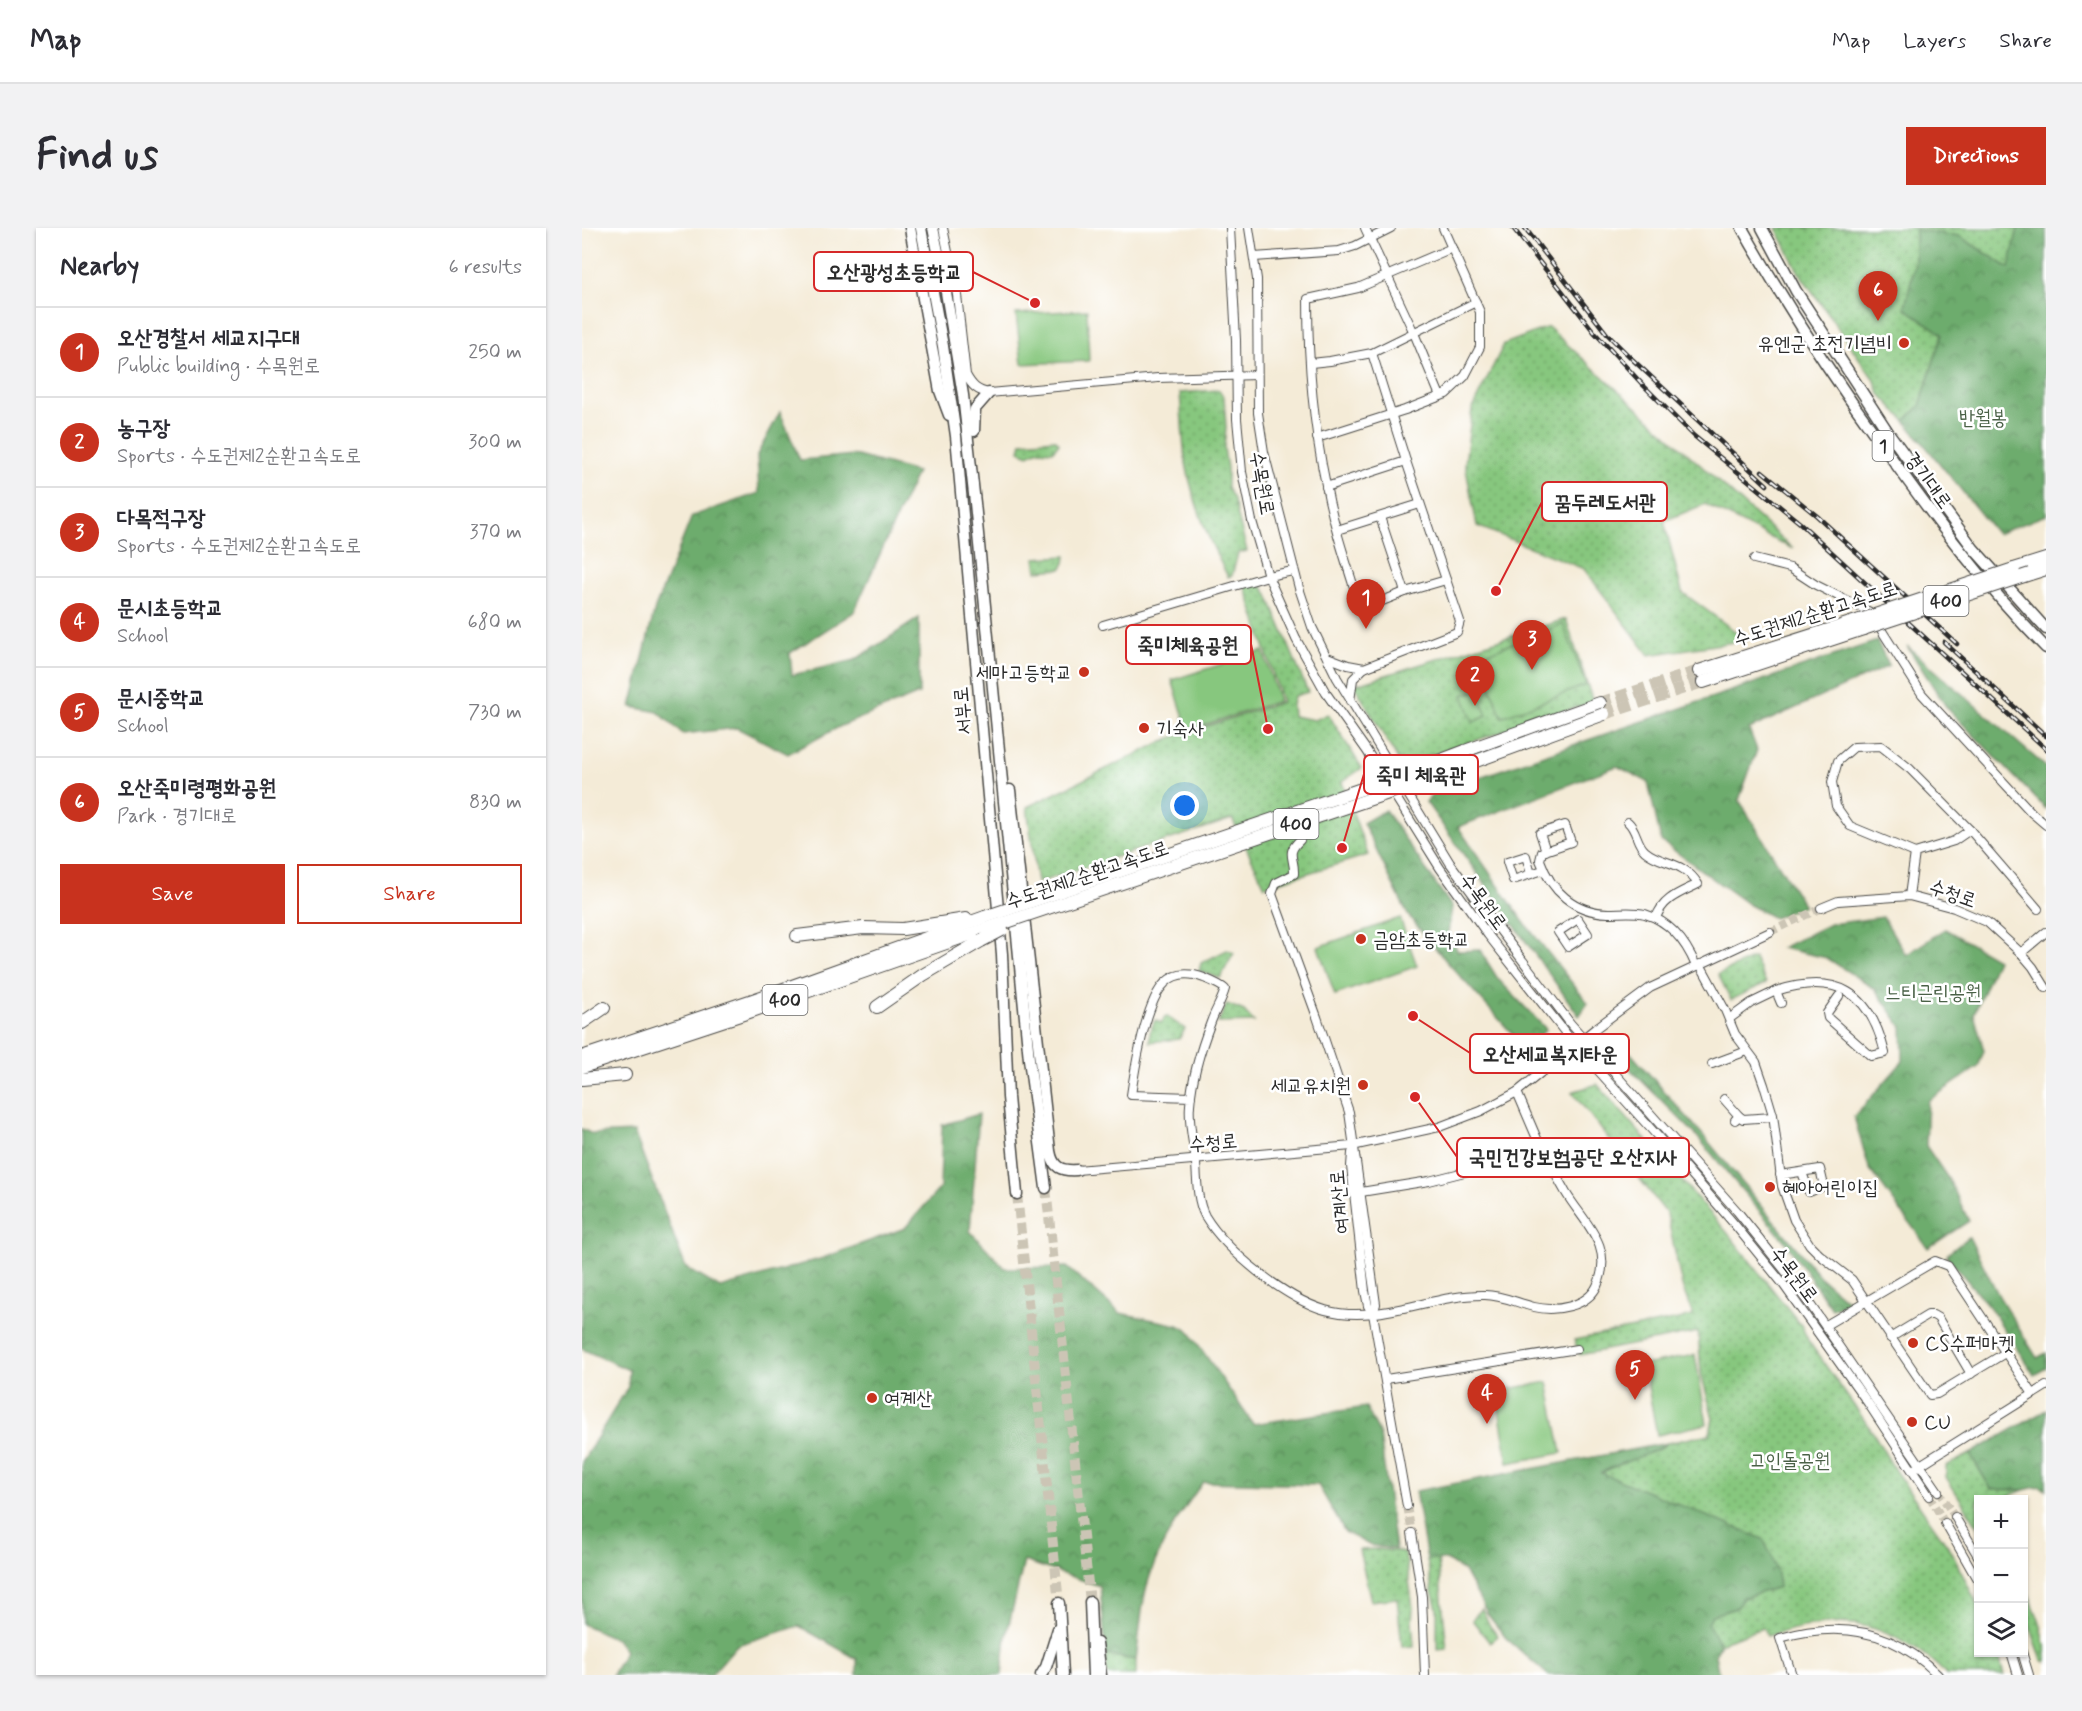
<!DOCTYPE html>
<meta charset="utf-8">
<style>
:root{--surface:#fff;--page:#f2f2f3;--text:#2b2b33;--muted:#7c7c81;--line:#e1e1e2;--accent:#c8321e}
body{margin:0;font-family:Mynerve,"Poor Story",sans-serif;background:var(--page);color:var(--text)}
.controls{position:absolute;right:18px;bottom:18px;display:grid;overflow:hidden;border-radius:0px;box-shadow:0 2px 4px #0004}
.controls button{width:54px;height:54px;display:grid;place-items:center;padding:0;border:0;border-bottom:2px solid var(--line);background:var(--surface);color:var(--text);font:30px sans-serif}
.you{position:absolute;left:603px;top:578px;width:21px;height:21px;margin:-15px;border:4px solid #fff;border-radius:50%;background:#1a73e8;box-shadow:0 0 0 9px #1a73e833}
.badge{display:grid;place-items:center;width:39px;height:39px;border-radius:50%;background:var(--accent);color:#fff;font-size:20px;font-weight:700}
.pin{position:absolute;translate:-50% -50px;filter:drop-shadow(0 2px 3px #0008)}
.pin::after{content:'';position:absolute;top:32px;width:21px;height:18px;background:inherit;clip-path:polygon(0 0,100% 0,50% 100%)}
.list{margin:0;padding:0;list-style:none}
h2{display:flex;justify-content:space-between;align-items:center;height:78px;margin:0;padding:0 24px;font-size:26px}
h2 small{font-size:20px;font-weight:400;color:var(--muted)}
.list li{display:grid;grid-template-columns:39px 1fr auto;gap:18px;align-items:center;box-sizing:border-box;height:90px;padding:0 24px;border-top:2px solid var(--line)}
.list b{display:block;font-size:22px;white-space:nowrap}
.list p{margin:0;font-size:20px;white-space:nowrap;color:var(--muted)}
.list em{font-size:20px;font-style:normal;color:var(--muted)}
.actions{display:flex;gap:12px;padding:18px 24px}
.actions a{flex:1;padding:14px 0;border:2px solid var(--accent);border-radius:0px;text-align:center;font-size:21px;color:var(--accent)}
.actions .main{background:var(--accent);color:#fff}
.icon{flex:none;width:33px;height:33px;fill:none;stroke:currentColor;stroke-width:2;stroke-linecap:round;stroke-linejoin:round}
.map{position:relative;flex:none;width:1464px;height:1447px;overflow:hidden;border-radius:0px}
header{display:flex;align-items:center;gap:36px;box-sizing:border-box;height:84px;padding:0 30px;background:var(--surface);border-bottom:2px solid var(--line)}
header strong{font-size:28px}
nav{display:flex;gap:33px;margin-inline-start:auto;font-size:21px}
.intro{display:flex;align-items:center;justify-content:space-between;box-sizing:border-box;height:144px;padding:0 36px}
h1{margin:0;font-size:42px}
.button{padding:15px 27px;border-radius:0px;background:var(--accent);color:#fff;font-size:21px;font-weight:700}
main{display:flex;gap:36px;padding:0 36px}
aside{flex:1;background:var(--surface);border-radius:0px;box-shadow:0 2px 4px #0004}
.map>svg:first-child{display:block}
.grass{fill:url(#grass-dots);stroke:#597954;stroke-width:1.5}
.forest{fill:url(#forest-crowns);stroke:#4c6c4c;stroke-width:1.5}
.garden{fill:#87c77e;stroke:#597954;stroke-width:1.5}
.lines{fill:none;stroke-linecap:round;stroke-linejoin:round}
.minor-tunnel{stroke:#ccc5b5;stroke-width:8;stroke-dasharray:8 4;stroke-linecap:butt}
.major-tunnel{stroke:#ccc5b5;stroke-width:10;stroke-dasharray:10 5;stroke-linecap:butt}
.highway-tunnel{stroke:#ccc5b5;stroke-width:12;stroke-dasharray:12 6;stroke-linecap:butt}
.minor-casing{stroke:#494845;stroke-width:10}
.major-casing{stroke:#494845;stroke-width:13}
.highway-casing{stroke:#494845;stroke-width:14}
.minor{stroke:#fff;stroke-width:8}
.major{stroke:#fff;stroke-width:10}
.highway{stroke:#fff;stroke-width:12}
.rail-casing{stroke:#2b2b2b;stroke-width:4.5}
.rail{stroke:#fff;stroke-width:2;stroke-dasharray:7;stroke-linecap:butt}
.highway-bridge-casing{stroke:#494845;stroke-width:14;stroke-linecap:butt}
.highway-bridge{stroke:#fff;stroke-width:12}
.poi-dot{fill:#c8321e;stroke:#fff;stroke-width:2}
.labels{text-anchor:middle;stroke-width:5;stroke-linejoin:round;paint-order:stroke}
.shield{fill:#fff;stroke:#6b6b6b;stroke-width:1.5}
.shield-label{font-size:18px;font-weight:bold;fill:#2b2b2b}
.poi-label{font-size:20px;fill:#2b2b2b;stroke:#fff;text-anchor:start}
.park-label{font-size:20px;fill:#4b6248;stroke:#fff}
.street-label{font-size:20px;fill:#2b2b2b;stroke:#fff}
.leader{fill:none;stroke:#d62828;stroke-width:2}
.callout-dot{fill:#d62828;stroke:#fff;stroke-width:2}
.callout{fill:#fff;stroke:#d62828;stroke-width:2}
.callout-label{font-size:21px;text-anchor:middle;font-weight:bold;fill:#2b2b2b}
</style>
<header>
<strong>Map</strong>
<nav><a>Map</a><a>Layers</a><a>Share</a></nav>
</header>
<div class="intro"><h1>Find us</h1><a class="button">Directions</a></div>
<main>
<aside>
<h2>Nearby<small>6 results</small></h2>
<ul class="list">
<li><span class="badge">1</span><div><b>오산경찰서 세교지구대</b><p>Public building · 수목원로</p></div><em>250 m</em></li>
<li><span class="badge">2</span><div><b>농구장</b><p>Sports · 수도권제2순환고속도로</p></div><em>300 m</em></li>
<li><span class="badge">3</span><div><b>다목적구장</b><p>Sports · 수도권제2순환고속도로</p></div><em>370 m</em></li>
<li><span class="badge">4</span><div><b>문시초등학교</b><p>School</p></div><em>680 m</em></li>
<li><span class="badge">5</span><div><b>문시중학교</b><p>School</p></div><em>730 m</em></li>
<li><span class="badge">6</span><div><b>오산죽미령평화공원</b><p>Park · 경기대로</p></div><em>830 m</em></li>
</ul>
<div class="actions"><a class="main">Save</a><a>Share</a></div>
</aside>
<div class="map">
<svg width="1464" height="1447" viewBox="0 0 1464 1447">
<defs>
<pattern id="grass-dots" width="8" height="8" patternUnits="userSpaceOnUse" patternTransform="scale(1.5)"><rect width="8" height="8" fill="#87c77e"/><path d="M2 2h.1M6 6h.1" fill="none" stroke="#6fa267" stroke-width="1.8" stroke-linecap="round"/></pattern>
<pattern id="forest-crowns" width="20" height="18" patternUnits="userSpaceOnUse" patternTransform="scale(1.5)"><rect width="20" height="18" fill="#6dac6d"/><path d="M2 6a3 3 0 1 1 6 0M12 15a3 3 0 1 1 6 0" fill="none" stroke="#5a8c5a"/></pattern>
</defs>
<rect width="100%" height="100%" fill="#fff"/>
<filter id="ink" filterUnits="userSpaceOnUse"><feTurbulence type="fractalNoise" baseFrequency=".0167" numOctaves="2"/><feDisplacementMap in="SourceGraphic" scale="12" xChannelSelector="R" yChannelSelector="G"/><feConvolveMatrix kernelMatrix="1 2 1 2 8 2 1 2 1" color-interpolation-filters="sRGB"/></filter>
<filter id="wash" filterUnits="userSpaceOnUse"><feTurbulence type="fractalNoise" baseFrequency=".008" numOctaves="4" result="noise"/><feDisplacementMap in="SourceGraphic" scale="24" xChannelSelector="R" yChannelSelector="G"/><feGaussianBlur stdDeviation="1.35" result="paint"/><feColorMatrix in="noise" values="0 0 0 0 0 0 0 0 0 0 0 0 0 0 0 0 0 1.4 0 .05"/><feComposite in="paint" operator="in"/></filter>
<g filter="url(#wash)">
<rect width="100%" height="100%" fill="#f4ebd7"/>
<g class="grass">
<path d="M1194 0H1436L1428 41 1377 8 1333 3V35L1323 80 1360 106 1338 178 1323 193 1297 165 1293 153 1216 43Z"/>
<path d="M966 99 1211 321 1123 276 1082 293 1100 364 1165 412 1067 427 1002 341 895 298 883 236 890 181 922 116Z"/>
<path d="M636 162 642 168 644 200 642 220 645 240V260L651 269 665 323 656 325 650 348 646 349C627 313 611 276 604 235 600 212 600 188 598 165Z"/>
<path d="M473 211 477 215 471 223 457 222 446 227 438 223 440 214Z"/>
<path d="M484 328 483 335 479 341 455 343 453 330Z"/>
<path d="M670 356 680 358 686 367 726 464 712 468 710 477 711 488 733 492 746 486 780 540 760 554 786 627 683 658 650 591 455 655 445 579 588 510 700 474 663 358Z"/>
<path d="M984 391 1011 474 819 537 772 457Z"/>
<path d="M645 722 652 725 638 750 617 743 619 735Z"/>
<path d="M1172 730 1184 755 1149 772 1136 746Z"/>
<path d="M645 776 662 783 672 794 636 795Z"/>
<path d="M584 788 603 801 597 811 568 814V804L573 792 579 795Z"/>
<path d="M1015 856 1144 1003 1219 1097 1227 1114 1290 1203 1314 1244 1368 1321 1396 1378V1424L1416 1425 1422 1447H1364C1345 1424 1303 1400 1272 1396 1243 1393 1213 1400 1185 1408L1181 1400 1145 1412 1138 1417 1125 1396 1130 1387 1154 1380 1160 1370 1197 1359 1181 1311 1019 1245 1043 1233 1077 1221 1085 1215 1128 1206 1131 1190 1119 1145 1116 1104 998 1127 992 1112 1111 1088 1100 1058 1085 986 990 864Z"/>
<path d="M1388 1226 1409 1261 1442 1262 1419 1271 1396 1272V1299L1364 1249V1238Z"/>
<path d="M795 1321 823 1324 831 1380 830 1393 832 1418 820 1419 815 1370 789 1373 777 1322Z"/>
<path d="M845 1331H856L865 1421 855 1422V1380L850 1364Z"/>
<path d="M1442 1356C1454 1384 1464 1402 1464 1434L1460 1432 1442 1381Z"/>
<path d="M900 1381 908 1398 916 1408 908 1415 891 1393 892 1389Z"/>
<path d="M524 1427 554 1432V1447H525Z"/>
</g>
<g class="forest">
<path d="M1436 0H1464V287L1415 306 1323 193 1338 178 1360 106 1323 80 1333 35V2L1377 8 1427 40Z"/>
<path d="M198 184 218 232 272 227 335 244 272 384 208 425 210 447 273 432 337 390V466L259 498 206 526 155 500 101 506 76 484 49 479 73 380 110 288 177 265 175 227Z"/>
<path d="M1295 413 1307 438 1167 501 1175 522 1157 572 1222 678 1192 690 1166 676 1079 613 1066 554 1035 538 876 599 941 693 1006 775 997 788 844 574 851 565Z"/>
<path d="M1325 418 1464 539V581L1365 480Z"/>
<path d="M803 582 870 679 866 705 876 723 898 722 916 751 964 801 956 810 962 816 966 825 954 832 866 735 826 687 781 595Z"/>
<path d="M1301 689 1324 727 1363 701 1415 731 1392 786 1402 823 1396 839 1346 873 1344 918 1367 952 1387 993 1346 1020 1287 940 1272 889 1321 833 1320 799 1293 761 1245 730 1199 720 1248 696Z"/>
<path d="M1037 812 1120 906 1240 1051 1267 1074 1250 1081 1201 1011 1113 906 1024 817Z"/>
<path d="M397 886 388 1003 423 1040 485 1039 538 1085 596 1097 607 1103 671 1196 784 1179 798 1207 813 1321 787 1317 763 1304 736 1257 621 1254C600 1283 579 1313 568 1348 559 1374 558 1404 554 1432L524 1427 518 1358 442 1333 424 1409 420 1447H275V1431L217 1398 155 1417 129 1447H30L43 1423 34 1411 0 1396V1234L46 1159 47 1142 0 1121V901L10 906 52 904 104 1040 138 1060 241 1030 323 1000 358 960 360 897Z"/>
<path d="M1387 1009 1418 1070 1455 1130 1464 1125V1140L1452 1147 1409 1081 1364 1027Z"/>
<path d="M1464 1182V1262L1458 1258 1442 1262 1409 1261 1388 1226Z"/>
<path d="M1085 1215C1066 1229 1040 1233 1019 1245L1181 1311 1190 1329 1195 1346 1197 1359 1161 1370 1154 1380 1130 1387 1126 1396 1138 1417 1133 1427 1137 1447H966L924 1410 907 1388 882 1343 864 1332 845 1331 833 1263Z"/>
</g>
<g class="garden">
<path d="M505 82 507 133 440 136 434 86Z"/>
<path d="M981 396 1004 457 920 489 897 428Z"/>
<path d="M681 423 697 473 606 502 590 452Z"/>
<path d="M895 462 905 488 891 494 881 467Z"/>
<path d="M818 690 835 738 753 767 736 719Z"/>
<path d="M1113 1127 1125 1196 1075 1207 1062 1137Z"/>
<path d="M966 1154 980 1225 926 1235 914 1163Z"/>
</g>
</g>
<g filter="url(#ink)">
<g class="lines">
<g class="minor-tunnel">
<path d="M1188 704 1239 680"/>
<path d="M1356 1263 1373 1289"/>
<path d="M1347 1268 1363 1295"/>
<path d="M825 1278 830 1305"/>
</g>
<g class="major-tunnel">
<path d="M464 960 508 1374"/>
<path d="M435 966 477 1375"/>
</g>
<g class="highway-tunnel">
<path d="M1018 475 1117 443"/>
<path d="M1022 486 1121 454"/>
</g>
<defs>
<g id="minor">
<path d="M361 0 375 67 384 147C390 158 395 163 407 165L576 150 675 147"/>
<path d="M648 0 654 112 655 191 660 244 670 293 686 348 714 411 744 465 785 523 858 640 906 707 993 817 1098 933 1153 997 1201 1056 1286 1175 1347 1268"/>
<path d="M667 0 675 51 676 185 682 224 717 360 730 399 755 450 868 635 904 684 988 795 1155 983 1217 1060 1356 1263"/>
<path d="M783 0 832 105 858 168"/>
<path d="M672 29 757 23 773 18 809 0"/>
<path d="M729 135 748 133 790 125 894 74"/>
<path d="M735 210 823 182 864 166 883 148 898 119V84L861 0"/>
<path d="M744 259 824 233"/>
<path d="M798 289 823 364"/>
<path d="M755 302 838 276"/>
<path d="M1172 331 1208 340 1234 357 1288 384 1340 466 1450 585 1464 597"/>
<path d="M864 352 823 364 785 379 776 372C764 334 751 296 744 257 731 196 726 133 726 71L776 60 870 20"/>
<path d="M521 397 686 348 711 343"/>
<path d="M745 429 766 437 782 440"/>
<path d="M768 473 771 451 782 440 875 404 878 393 824 233 790 125"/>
<path d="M1046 594C1055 602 1054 615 1063 623 1079 637 1101 632 1116 656 1098 665 1081 670 1074 690"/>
<path d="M718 612C703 626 713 629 712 646L694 655 690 666 735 789 767 884 794 1076 791 1086"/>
<path d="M964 623 958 605 983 597 989 614 960 624 958 632C969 663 992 684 1026 685 1039 685 1051 683 1063 686 1089 694 1104 714 1114 738"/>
<path d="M1333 625 1268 598 1254 578 1250 554 1256 533 1272 519 1299 518 1328 541 1388 602"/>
<path d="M949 646 944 628 925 634 931 652 961 642"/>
<path d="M1327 668 1333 625 1372 613 1388 602 1456 681"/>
<path d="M1239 680 1256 673 1327 668 1372 680 1405 694 1439 725 1451 739 1464 760"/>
<path d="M996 691 1006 706 986 719 976 704Z"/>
<path d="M1439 725 1464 704"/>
<path d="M1118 736 1143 782 1153 806 1174 834 1182 857 1191 887 1200 958 1212 992 1228 1017 1238 1027 1270 1052 1348 1167 1355 1166 1423 1125"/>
<path d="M1194 763C1254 744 1288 763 1303 825L1289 828 1246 790 1245 785 1257 768"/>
<path d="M1147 791 1169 775 1194 763 1199 775"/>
<path d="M1130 836 1165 823"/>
<path d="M609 869 549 867C553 840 564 773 583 755 594 744 609 745 622 750 629 753 637 756 643 761 640 772 633 783 629 794 619 820 610 849 608 877 606 897 612 916 614 935 615 952 615 973 623 988 645 1024 703 1070 743 1082 797 1097 849 1066 903 1067 920 1067 935 1075 952 1079 973 1084 1005 1079 1015 1058 1033 1018 1002 995 984 965 974 948 965 930 956 913"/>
<path d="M1142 871 1157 888"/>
<path d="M1153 892 1157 888 1161 891 1191 889"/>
<path d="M770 925 769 938 783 1063 786 1078 791 1086 825 1278"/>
<path d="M495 942 770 918 857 899 899 883 935 864 1014 800 1068 760 1188 704"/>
<path d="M1198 947 1238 941 1242 958 1227 964 1220 944"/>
<path d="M779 964 847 953 906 938 956 913 935 864"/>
<path d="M1244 1097 1353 1033 1366 1038 1451 1166"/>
<path d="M1308 1110 1346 1087H1351L1356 1090 1389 1146"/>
<path d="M804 1151 995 1121"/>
<path d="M1335 1239 1464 1158"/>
<path d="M1373 1289 1396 1328"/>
<path d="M1363 1295 1396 1353"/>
<path d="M830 1305 840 1369 843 1447"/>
<path d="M1429 1424 1436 1447"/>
<path d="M1440 1424 1447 1447"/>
<path d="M1210 1447 1198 1410C1257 1393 1311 1401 1356 1447"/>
</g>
<g id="major">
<path d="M328 0 358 163 367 187"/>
<path d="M339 0 361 118 374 208 420 726 426 869 435 966"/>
<path d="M351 0 362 52 381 167 393 275 447 831 464 960"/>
<path d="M1160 0C1203 76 1250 148 1301 218 1351 289 1403 358 1464 420"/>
<path d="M1180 0 1214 63 1306 204 1391 320 1464 401"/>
<path d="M392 203 393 181 407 165"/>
<path d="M428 562 468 923C471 940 479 943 495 942"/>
<path d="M508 1374 511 1447"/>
<path d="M477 1375 481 1447"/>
<path d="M515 1415 519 1447"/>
<path d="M459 1447 464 1439 476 1401"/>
</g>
<g id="highway">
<path d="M1432 341 1464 331"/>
<path d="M1448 346 1464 341"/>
<path d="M1117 443 1278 392"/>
<path d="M1121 454 1281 401"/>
<path d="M883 523 1018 475"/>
<path d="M215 708 281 700 321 701 384 691"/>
<path d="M295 779 341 747 399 713"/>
<path d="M0 795 22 780"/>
<path d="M0 829 171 772 403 689"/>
<path d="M0 839 167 784 404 701"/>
<path d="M0 851 43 847"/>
</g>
</defs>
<use href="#minor" class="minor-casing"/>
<use href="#major" class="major-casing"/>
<use href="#highway" class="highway-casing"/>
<use href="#minor" class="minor"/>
<use href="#major" class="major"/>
<use href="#highway" class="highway"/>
<defs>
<g id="rail">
<path d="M931 0 1013 105 1061 157 1112 208 1218 295 1464 521"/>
<path d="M943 0 1025 106 1050 131 1185 257"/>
<path d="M1180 243 1235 288 1375 416"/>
<path d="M1362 414 1464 508"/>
</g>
</defs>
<use href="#rail" class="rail-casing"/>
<use href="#rail" class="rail"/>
<defs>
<g id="highway-bridge">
<path d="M1278 392 1432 341"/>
<path d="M1281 401 1448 346"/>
<path d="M403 689 815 549 883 523"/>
<path d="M404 701 812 563 1022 486"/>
<path d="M399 713 420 702"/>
</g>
</defs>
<use href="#highway-bridge" class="highway-bridge-casing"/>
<use href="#highway-bridge" class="highway-bridge"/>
</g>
</g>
<g class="poi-dot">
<circle cx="1322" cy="115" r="6"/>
<circle cx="502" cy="444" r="6"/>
<circle cx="562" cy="500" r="6"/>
<circle cx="779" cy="711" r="6"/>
<circle cx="781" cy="857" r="6"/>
<circle cx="1188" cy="959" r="6"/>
<circle cx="1331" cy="1115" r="6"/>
<circle cx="290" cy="1170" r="6"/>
<circle cx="1330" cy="1194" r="6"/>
</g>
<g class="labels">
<g class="shield">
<rect x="1290.5" y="203" width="21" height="30" rx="4.5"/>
<rect x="1341.5" y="358" width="45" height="30" rx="4.5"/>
<rect x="691.5" y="581" width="45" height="30" rx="4.5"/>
<rect x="180.5" y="757" width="45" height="30" rx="4.5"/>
</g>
<g class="shield-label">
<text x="1301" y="224">1</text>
<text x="1364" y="379">400</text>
<text x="714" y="602">400</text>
<text x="203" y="778">400</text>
</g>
<g class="poi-label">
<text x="1310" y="122" text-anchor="end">유엔군 초전기념비</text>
<text x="490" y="451" text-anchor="end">세마고등학교</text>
<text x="574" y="507">기숙사</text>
<text x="791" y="718">금암초등학교</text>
<text x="769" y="864" text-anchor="end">세교유치원</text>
<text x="1200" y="966">혜아어린이집</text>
<text x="1343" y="1122">CS수퍼마켓</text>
<text x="302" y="1177">여계산</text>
<text x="1342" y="1201">CU</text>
</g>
<g class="park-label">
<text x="1401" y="196">반월봉</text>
<text x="1351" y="771">느티근린공원</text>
<text x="1208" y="1239">고인돌공원</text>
</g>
<g class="street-label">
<text transform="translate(1347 252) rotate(54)" y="7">경기대로</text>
<text transform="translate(681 255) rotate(80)" y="7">수목원로</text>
<text transform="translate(1233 385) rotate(-18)" y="7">수도권제2순환고속도로</text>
<text transform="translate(380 483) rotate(-95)" y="7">서부로</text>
<text transform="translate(505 646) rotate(-19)" y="7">수도권제2순환고속도로</text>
<text transform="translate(1371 665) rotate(19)" y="7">수청로</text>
<text transform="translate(902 673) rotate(54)" y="7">수목원로</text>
<text transform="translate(631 914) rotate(-5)" y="7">수청로</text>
<text transform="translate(757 974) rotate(-95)" y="7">여계산로</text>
<text transform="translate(1213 1046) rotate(53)" y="7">수목원로</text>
</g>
</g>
<path class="leader" d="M453 75L391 44M914 363L960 274M686 501L669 416M760 620L782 546M831 788L888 825M833 869L875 929"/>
<g class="callout-dot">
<circle cx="453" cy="75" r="6"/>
<circle cx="914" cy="363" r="6"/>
<circle cx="686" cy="501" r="6"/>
<circle cx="760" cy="620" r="6"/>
<circle cx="831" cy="788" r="6"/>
<circle cx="833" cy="869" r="6"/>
</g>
<g class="callout">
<rect x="232" y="24" width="159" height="39" rx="6"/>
<rect x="960" y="254" width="125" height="39" rx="6"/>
<rect x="544" y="397" width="125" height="39" rx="6"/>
<rect x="782" y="527" width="114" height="39" rx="6"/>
<rect x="888" y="806" width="159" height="39" rx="6"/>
<rect x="875" y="910" width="232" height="39" rx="6"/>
</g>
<g class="callout-label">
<text x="312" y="51">오산광성초등학교</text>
<text x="1023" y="281">꿈두레도서관</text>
<text x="606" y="424">죽미체육공원</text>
<text x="839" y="554">죽미 체육관</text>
<text x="968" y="833">오산세교복지타운</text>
<text x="991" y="936">국민건강보험공단 오산지사</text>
</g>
</svg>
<div class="controls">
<button>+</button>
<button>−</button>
<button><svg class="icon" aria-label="layers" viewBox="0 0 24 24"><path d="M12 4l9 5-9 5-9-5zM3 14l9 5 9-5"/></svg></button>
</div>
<div class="you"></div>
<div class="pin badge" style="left:784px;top:401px">1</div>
<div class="pin badge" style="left:893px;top:478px">2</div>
<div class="pin badge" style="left:950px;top:442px">3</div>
<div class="pin badge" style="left:905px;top:1196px">4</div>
<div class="pin badge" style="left:1053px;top:1172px">5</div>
<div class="pin badge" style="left:1296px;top:93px">6</div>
</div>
</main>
